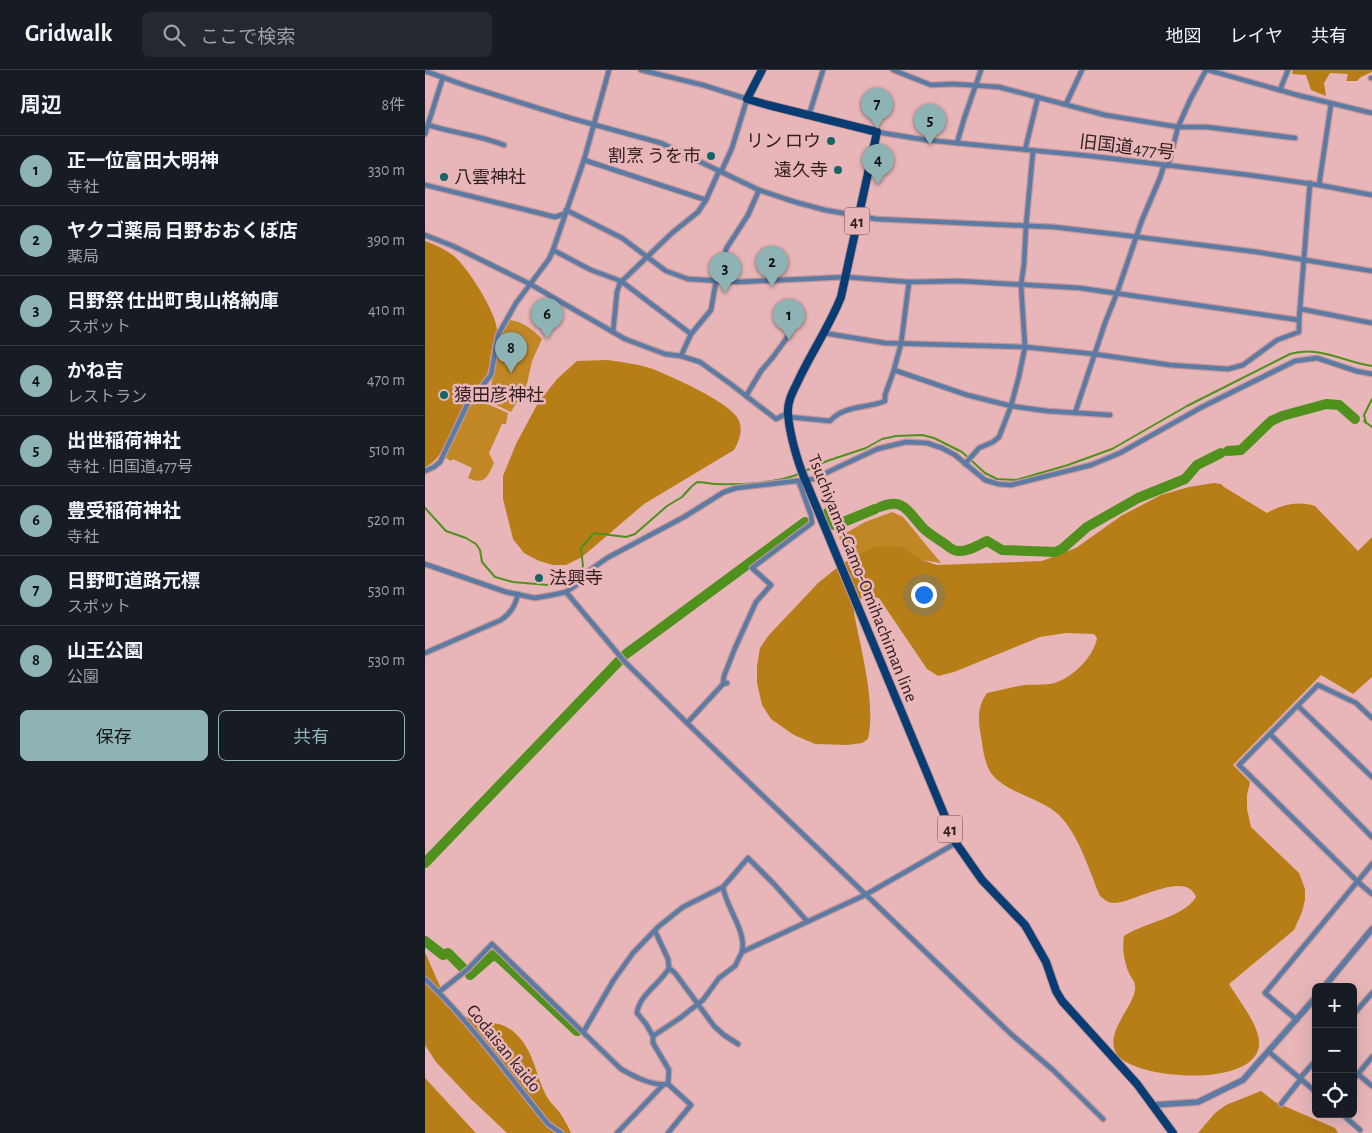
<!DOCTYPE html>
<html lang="ja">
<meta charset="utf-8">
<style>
:root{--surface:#171b24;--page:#242831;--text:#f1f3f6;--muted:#9ea1a6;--line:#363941;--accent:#8eb3b5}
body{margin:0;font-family:"Alegreya Sans","Noto Sans JP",sans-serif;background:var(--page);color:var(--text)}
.controls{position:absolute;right:15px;bottom:15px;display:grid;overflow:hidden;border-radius:8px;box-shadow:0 5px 20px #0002}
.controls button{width:45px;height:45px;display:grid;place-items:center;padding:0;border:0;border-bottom:1px solid var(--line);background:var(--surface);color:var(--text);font:25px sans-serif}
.you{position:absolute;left:498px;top:524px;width:18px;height:18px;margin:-12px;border:4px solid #fff;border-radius:50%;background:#1a73e8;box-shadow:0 0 0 8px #1a73e833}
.badge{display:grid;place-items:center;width:32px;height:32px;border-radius:50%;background:var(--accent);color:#111;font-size:16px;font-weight:700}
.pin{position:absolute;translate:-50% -41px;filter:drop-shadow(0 1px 2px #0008)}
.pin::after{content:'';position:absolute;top:26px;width:18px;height:15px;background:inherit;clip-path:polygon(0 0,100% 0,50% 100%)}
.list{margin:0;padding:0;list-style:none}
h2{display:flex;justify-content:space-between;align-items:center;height:65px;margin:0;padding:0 20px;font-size:21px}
h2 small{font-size:16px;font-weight:400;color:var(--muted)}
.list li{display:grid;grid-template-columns:32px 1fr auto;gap:15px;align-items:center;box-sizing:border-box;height:70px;padding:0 20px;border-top:1px solid var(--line)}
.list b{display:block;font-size:19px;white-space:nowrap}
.list p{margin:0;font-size:16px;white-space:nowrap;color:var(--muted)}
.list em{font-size:16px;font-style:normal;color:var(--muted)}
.actions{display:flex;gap:10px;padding:15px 20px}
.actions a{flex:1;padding:11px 0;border:1px solid var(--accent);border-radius:8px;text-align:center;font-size:18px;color:var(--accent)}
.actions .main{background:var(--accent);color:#111}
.icon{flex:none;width:28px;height:28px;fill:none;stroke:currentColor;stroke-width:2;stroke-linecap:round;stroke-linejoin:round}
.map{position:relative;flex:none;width:947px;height:1063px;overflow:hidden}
header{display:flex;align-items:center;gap:30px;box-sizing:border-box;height:70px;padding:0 25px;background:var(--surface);border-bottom:1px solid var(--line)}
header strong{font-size:24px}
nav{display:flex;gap:28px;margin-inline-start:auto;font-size:18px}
.search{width:350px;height:45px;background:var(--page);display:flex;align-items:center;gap:12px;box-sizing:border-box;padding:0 18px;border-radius:8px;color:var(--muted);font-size:19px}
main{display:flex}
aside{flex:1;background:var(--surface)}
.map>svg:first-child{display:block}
.green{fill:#c18725}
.forest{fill:#b77e17}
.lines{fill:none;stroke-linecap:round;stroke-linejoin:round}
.stream{stroke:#4f911c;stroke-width:2}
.river{stroke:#4f911c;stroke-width:10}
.minor-casing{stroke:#c39799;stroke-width:7}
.tertiary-casing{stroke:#c39799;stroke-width:8}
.primary-casing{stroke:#c39799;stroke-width:10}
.minor{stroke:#5c7ba4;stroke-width:4.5}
.tertiary{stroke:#5c7ba4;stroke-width:5.5}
.primary{stroke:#0a3c74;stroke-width:8}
.poi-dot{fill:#166565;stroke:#e8b6b8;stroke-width:2}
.labels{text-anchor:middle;stroke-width:5;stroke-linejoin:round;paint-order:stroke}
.shield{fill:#e8b6b8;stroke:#674b4c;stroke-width:1}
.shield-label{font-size:16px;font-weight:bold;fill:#301d1e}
.poi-label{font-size:18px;fill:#301d1e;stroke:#e8b6b8;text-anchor:end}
.street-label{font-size:18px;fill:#301d1e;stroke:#e8b6b8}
</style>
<header>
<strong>Gridwalk</strong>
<div class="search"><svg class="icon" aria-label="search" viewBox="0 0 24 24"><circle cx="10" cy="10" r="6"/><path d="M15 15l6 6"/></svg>ここで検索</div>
<nav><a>地図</a><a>レイヤ</a><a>共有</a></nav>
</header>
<main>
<aside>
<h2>周辺<small>8件</small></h2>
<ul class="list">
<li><span class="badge">1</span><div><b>正一位富田大明神</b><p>寺社</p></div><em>330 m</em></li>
<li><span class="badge">2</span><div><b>ヤクゴ薬局 日野おおくぼ店</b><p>薬局</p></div><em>390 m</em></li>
<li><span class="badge">3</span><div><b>日野祭 仕出町曳山格納庫</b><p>スポット</p></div><em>410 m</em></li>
<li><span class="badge">4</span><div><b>かね吉</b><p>レストラン</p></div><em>470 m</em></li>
<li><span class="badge">5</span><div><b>出世稲荷神社</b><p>寺社 · 旧国道477号</p></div><em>510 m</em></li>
<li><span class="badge">6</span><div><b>豊受稲荷神社</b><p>寺社</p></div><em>520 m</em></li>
<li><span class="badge">7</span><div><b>日野町道路元標</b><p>スポット</p></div><em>530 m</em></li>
<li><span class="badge">8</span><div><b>山王公園</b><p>公園</p></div><em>530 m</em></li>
</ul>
<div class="actions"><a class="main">保存</a><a>共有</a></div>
</aside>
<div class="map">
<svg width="947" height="1063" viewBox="0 0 947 1063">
<rect width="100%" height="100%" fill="#e8b6b8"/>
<g class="green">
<path d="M85 250C99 252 108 260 117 269L107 291 102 314 86 342 56 328 66 317 75 265Z"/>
<path d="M51 329 83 343 81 354H77L64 383 69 393C63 406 60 416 43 408L47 398 28 389 26 391 21 388V386L43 336Z"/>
<path d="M467 442 478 447 516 493 478 487 429 504 414 467 440 452Z"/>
</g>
<g class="forest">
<path d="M868 0H947V2L936 7 932 11H921L923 4 905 3 899 13 901 26 886 20 881 5 867 4Z"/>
<path d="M0 171C11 175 22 180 30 187 43 198 74 246 72 263 72 266 70 268 69 270 65 282 66 295 61 307 56 320 42 328 36 341 28 358 18 390 0 397Z"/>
<path d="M182 290C197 292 213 294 228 299 247 307 300 330 312 347 319 358 315 369 309 380L219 434 157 487 141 495H128L114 491 99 483 88 469 78 429V406L91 374 113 333 132 309 152 291Z"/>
<path d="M789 413 796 414 799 417 842 443C858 434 872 431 890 436L933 481 947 467V607L928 624 896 605 808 695 825 712 822 725V739L826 757 874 803 880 819V830L877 842 869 860 804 914C813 929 833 954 834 971 838 1019 707 1011 691 983 680 962 707 939 710 920 711 911 707 910 704 903 699 892 697 877 699 866 720 852 758 848 771 827 761 799 708 833 689 833 683 833 680 830 675 826 664 800 654 765 634 745 615 727 580 723 566 703 559 692 558 679 556 666 553 650 552 637 562 623 575 620 587 617 600 615 610 614 623 616 632 612 649 606 669 586 672 568L669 564 641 563 615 567 529 602 513 606 502 599 454 528C439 526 431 526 429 543 436 580 451 632 443 669L437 673 422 675 390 674 369 665 346 649 337 635 332 613V596L335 578 344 565 393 513 418 493 450 476 477 477 497 490 512 495 617 491 651 478 696 446 736 425 764 417Z"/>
<path d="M0 883C13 908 20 942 51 951 68 955 75 950 90 963 109 980 110 1004 121 1025 124 1032 131 1037 135 1043 139 1049 143 1056 146 1063H82L45 1028 11 992 0 975Z"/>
<path d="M0 1008 48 1060 51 1063H0Z"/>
<path d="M836 1021 850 1032 910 1058 913 1063H773L790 1043 801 1035Z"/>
</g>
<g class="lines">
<g class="stream">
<path d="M939 351 947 357"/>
<path d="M941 353 939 345 947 329"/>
<path d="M380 401 402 391 441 378 457 369 471 366 497 365 509 368 537 382 560 403 572 409 591 410 643 395 687 379 762 336 865 284C893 275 919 292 947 296"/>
<path d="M394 416 404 441"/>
<path d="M0 438 21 461 41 468 51 474 55 480 57 492 70 507 88 512 123 515 139 513 156 502 158 496 156 478 169 463 201 467 210 464 242 436 257 427 266 417 272 412C279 412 285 414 291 414 315 415 355 413 376 403"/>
</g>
<g class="river">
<path d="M803 381 816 380 846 351 857 346 901 334 914 335 930 349"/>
<path d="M455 437C479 427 483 442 498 458 504 464 513 469 520 474 524 477 528 481 533 481 543 482 553 475 562 471L577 480 630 482 637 479 662 457 713 428 760 409 772 395 796 383"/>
<path d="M403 442 404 441 409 455H411L450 439"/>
<path d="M201 584 380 452"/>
<path d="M0 793 195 590"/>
<path d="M0 871 18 885 23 883 40 900"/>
<path d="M44 903 45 905 68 885 73 887 152 961"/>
</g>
<defs>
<g id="minor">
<path d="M216 0 278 15 322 29 307 78 296 102"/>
<path d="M468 0 506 15 528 14 574 17 680 45 753 57H782L870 68"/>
<path d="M783 0 872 25 947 43"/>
<path d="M0 1 42 16 145 48 236 73 334 120 370 132 400 140 451 149 629 157 697 165 832 182 947 201"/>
<path d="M946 8H947"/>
<path d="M855 20 863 0"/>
<path d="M641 34 657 0"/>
<path d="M384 45 398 0"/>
<path d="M3 55C28 63 54 65 79 75"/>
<path d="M452 62 501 70 666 86 824 105 894 115 947 125"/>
<path d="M0 64 18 7"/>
<path d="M532 73 539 49 556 0"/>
<path d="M600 80 613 27"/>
<path d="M159 90 281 130"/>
<path d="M743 96 753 57 765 30 781 0"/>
<path d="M0 115 130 147 139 144"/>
<path d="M894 115 906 34"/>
<path d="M141 140 197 168 241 201 263 209 313 212 421 207 484 212 534 211 655 218 874 250 885 113"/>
<path d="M0 165 28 176 105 214 200 269 240 284 256 286 275 292 307 315 351 349 363 343"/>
<path d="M128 180 166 200 196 211 266 264"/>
<path d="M296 211 301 179 323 145 334 120"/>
<path d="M876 239 947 253"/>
<path d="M188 262 192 222 195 213 247 163 273 142 281 130 294 101"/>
<path d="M399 263 460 273 600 277 669 284 745 295 803 299 818 295 852 270 874 262V250"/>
<path d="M256 286 266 264 286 240 291 211"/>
<path d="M469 300 542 325 586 336"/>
<path d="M321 326 336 301 348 287 364 265"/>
<path d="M586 336 622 341 685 345"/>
<path d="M650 343 680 253 692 223 717 150 735 108 739 95"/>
<path d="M364 347 405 351C419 335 441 339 460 331V325L468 303 476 274 484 212"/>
<path d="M540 394 554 378 568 372 574 367 586 336 594 306 600 277 596 215 599 194 601 156 608 81"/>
<path d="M0 401 9 397 15 392 42 335 66 305 73 265 91 233 124 189 128 180 159 90 184 0"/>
<path d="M0 494 81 522 110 528 127 525 141 522 150 516 165 500 182 488 259 447 299 422 311 418 388 409 452 379 481 372 502 373 517 378 530 385 560 410 573 414 586 415 666 395 695 383 777 337 870 291 892 288 931 301 947 304"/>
<path d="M141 522 200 592 262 653 586 964 628 1000 678 1049"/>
<path d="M0 583 76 550C86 543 90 536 93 524"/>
<path d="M298 614 299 606 310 578 331 532 346 515 327 498 387 453 386 445 374 412"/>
<path d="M873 636 947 707"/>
<path d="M947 648 931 633 893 615 814 695 933 812 947 824"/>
<path d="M262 653 298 614 302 613"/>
<path d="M845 664 947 767"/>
<path d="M298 817C301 838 322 861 317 882"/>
<path d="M230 861 243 889 244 898 250 903 289 956 299 965 313 974"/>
<path d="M0 909C46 953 83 1005 123 1054L136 1063"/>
<path d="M14 922 43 899 67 874 196 999C210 1007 227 1016 243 1014L266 1035 243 1063"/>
<path d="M928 945 947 923"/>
<path d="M872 950 840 923 947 794"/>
<path d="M159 961 188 911 208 883 233 857 258 837 298 817 323 788 349 814 382 851"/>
<path d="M228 966 221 954 212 943C214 925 235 914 244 898"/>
<path d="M844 982 891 1022"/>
<path d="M933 1004 947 1016"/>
<path d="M875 1008 891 990"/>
<path d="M928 1010 947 987"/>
<path d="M243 1014 244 1000 228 973V966L255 948 278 930 294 908 310 896 317 882 440 825 531 773"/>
<path d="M856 1034 876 1009"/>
<path d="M917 1044 935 1060"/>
<path d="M192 1063 238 1015"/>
</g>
<g id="tertiary">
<path d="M899 917 947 859"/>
<path d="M728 1035 773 1032 818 1010 891 927"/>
</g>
<path id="primary" d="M337 0 322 29 343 35 452 62 416 227C405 255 388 280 375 307 370 318 362 330 363 343 364 362 372 390 379 407L531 773 557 810 600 855 621 892 631 921 637 931 712 1014 748 1063"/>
</defs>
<use href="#minor" class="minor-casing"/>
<use href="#tertiary" class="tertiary-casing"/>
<use href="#primary" class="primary-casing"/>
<use href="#minor" class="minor"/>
<use href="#tertiary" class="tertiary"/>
<use href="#primary" class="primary"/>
</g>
<g class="poi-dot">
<circle cx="406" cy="71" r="5"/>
<circle cx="286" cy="86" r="5"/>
<circle cx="413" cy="100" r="5"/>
<circle cx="19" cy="107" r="5"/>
<circle cx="19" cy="325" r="5"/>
<circle cx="114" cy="508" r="5"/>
</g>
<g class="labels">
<g class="shield">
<rect x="419.5" y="137.5" width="25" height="27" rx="4"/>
<rect x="512.5" y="745.5" width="25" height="27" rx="4"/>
</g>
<g class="shield-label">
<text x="432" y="157">41</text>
<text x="525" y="765">41</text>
</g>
<g class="poi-label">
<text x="396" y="77">リン ロウ</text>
<text x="276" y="92">割烹 うを市</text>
<text x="403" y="106">遠久寺</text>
<text x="29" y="113" text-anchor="start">八雲神社</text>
<text x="29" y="331" text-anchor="start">猿田彦神社</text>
<text x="124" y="514" text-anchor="start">法興寺</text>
</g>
<g class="street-label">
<text transform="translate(702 77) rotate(7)" y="6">旧国道477号</text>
<text transform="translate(438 508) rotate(68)" y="6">Tsuchiyama-Gamo-Omihachiman line</text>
<text transform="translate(79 978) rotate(51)" y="6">Godaisan kaido</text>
</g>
</g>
</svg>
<div class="controls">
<button>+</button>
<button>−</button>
<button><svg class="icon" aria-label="locate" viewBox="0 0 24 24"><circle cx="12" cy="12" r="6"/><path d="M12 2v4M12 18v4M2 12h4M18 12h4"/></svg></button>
</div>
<div class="you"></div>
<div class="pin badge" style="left:364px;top:270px">1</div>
<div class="pin badge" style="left:347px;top:217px">2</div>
<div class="pin badge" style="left:300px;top:223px">3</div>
<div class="pin badge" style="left:453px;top:115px">4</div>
<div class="pin badge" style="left:505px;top:75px">5</div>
<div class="pin badge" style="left:122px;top:269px">6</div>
<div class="pin badge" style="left:452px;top:59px">7</div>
<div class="pin badge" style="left:86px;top:303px">8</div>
</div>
</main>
